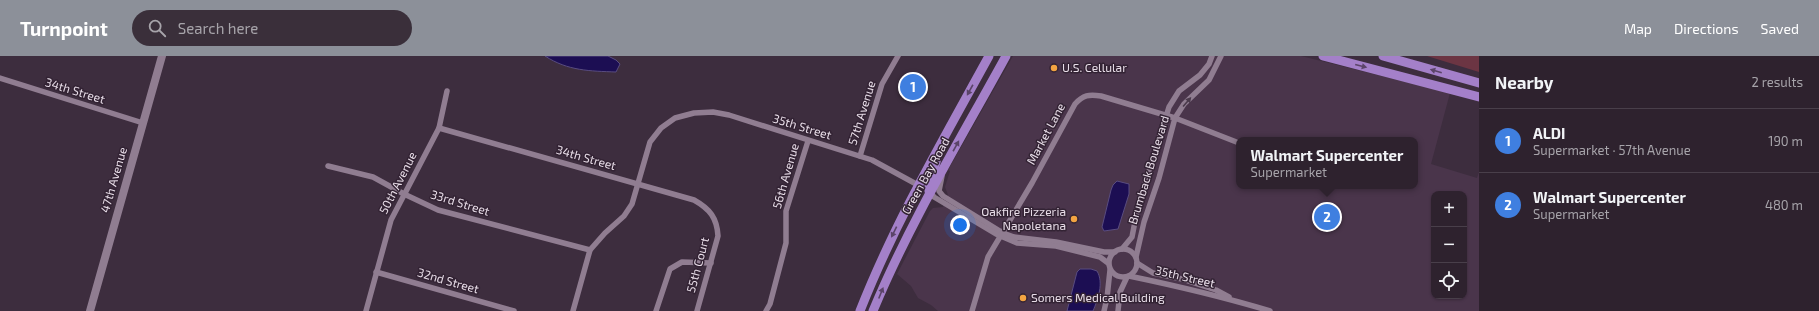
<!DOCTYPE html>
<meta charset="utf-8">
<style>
:root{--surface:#2e222e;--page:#3a2f3a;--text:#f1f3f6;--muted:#a7a4aa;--line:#493f4a;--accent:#8c9099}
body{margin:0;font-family:"Exo 2",sans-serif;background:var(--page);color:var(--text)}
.controls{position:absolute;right:12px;bottom:12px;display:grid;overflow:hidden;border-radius:8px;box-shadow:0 1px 3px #0004}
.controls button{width:36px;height:36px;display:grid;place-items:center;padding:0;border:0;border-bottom:1px solid var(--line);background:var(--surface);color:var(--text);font:20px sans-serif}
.you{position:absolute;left:960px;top:169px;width:14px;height:14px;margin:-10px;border:3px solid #fff;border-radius:50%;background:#1a73e8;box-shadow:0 0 0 6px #1a73e833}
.badge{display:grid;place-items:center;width:26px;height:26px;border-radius:50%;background:var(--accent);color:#fff;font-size:13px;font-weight:700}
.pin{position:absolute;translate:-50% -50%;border:2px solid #fff;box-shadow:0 1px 4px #0006}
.popup{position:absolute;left:1236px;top:81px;width:182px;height:52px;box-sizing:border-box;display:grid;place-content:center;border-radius:8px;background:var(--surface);filter:drop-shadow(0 1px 3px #0005);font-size:13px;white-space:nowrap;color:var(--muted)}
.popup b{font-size:15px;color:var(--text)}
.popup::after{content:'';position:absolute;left:50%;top:100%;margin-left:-8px;border:8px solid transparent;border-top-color:var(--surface)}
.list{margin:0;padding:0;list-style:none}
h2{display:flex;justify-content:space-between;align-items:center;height:52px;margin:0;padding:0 16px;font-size:17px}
h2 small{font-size:13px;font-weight:400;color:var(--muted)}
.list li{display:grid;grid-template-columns:26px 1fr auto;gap:12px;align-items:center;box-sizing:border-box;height:64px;padding:0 16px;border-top:1px solid var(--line)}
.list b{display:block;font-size:15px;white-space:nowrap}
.list p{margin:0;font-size:13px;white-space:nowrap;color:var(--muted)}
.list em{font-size:13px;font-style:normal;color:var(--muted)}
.icon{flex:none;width:22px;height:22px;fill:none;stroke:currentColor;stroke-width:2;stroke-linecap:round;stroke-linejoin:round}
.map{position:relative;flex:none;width:1479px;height:255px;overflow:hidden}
header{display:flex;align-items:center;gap:24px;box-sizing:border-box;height:56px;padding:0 20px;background:var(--accent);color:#fff}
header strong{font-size:19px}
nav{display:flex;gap:22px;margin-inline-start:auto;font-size:14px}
.search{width:280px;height:36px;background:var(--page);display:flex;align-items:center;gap:10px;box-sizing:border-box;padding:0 14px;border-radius:22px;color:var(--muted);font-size:15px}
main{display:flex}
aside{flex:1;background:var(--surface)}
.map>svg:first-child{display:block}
.built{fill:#4a354b;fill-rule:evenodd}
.green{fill:#6c3543}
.water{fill:#1c0e53;stroke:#594c80}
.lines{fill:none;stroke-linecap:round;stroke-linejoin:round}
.street{stroke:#907d91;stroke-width:5.5}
.secondary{stroke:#907d91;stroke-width:8}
.primary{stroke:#a480c9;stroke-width:9}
.oneway{fill:#5b4468}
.oneway2{fill:#4a3a4b}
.poi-dot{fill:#f3a442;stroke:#332334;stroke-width:1.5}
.labels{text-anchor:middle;stroke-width:3;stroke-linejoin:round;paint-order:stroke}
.poi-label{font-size:12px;fill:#e8dde8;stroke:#332334;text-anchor:start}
.street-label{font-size:12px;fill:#e8dde8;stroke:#332334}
</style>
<header>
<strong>Turnpoint</strong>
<div class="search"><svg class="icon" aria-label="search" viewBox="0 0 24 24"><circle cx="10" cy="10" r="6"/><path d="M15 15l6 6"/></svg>Search here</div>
<nav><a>Map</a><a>Directions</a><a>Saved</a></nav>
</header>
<main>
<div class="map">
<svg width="1479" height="255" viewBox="0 0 1479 255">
<rect width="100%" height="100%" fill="#3d2d3e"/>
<path class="built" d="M1013 0H1301L1450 37 1431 108 1477 122 1479 116V255H938L931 249 918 242 911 230 897 218 930 155 933 152 943 151 948 139 945 131 950 115 948 114ZM1239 84H1415V130H1239ZM1434 138H1464V240H1434Z"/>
<path class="green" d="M1427 0H1479V16Z"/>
<g class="water">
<path d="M545 0H608L616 4 620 8 616 16C590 15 568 15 545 0Z"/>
<path d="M1117 125 1129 128V138L1118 173 1104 175 1102 171 1111 134 1113 129Z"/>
<path d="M1080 213H1091L1097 215C1104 227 1098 243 1093 255H1067L1077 216Z"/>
</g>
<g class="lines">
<g class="street">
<path d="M0 22 143 67"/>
<path d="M439 72 694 144C710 153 717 162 718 180L697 255"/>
<path d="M860 100 882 28 898 0"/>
<path d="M328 110 373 121 404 138 438 154 590 194"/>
<path d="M942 120 939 135 943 140 1003 177 1014 181 1056 186 1104 196H1115"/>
<path d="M930 136 934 141 996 178 1017 187 1056 190 1100 201 1108 207"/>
<circle cx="1123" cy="207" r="14"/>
<path d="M1122 193 1132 181 1138 150 1169 51 1179 35 1200 19 1209 8 1212 0"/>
<path d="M1136 201 1144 166 1159 122 1175 62 1184 48 1209 24 1221 0"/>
<path d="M1137 207 1153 217 1182 223 1216 234 1229 241"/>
<path d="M376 216 514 255"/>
<path d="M1129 220C1177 230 1224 241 1270 255"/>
<path d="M366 255 391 164 439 72 447 35"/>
<path d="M573 255 590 194 605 177 624 160 632 148 650 86 661 72 675 62 694 57 713 56 729 59 872 104 918 129"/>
<path d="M656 255 670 213 682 206 711 207"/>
<path d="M766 255 770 248 786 187V155L808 85"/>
<path d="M972 255 988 201 1032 127 1075 48C1083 39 1089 38 1101 40L1175 62 1239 87"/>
<path d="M1104 255 1107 242 1110 214"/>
<path d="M1118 255 1120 236 1127 221"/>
</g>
<path class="secondary" d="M90 255 162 0"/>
<g class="primary">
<path d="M1323 0 1479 41"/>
<path d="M1383 0 1479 27"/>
<path d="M929 135C927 122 937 112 937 99"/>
<path d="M860 255C895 166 943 84 989 0"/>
<path d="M873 255C910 166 960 84 1006 0"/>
</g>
</g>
<defs><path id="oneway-solid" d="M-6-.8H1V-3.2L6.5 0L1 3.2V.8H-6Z"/></defs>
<g class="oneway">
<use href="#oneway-solid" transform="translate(1361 10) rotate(14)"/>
<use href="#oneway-solid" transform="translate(1436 15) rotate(-164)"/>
<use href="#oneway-solid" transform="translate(970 34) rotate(119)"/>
<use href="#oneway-solid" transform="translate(956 90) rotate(-61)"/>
<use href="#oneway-solid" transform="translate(894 176) rotate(116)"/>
<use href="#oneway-solid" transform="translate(881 237) rotate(-68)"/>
</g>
<use class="oneway2" href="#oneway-solid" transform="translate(1187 46) rotate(-49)"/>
<g class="poi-dot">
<circle cx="1054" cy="12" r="4"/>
<circle cx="1074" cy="163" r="4"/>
<circle cx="1023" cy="242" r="4"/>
</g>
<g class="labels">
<g class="poi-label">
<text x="1062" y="16">U.S. Cellular</text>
<text x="1066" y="160" text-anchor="end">Oakfire Pizzeria<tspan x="1066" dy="14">Napoletana</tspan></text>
<text x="1031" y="246">Somers Medical Building</text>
</g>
<g class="street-label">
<text transform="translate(75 35) rotate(17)" y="4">34th Street</text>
<text transform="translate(862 57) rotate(-73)" y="4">57th Avenue</text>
<text transform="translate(802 71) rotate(17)" y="4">35th Street</text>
<text transform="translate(1046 78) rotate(-62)" y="4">Market Lane</text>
<text transform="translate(586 102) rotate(16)" y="4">34th Street</text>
<text transform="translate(1149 114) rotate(-73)" y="4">Brumback Boulevard</text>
<text transform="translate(786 120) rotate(-74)" y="4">56th Avenue</text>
<text transform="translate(926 120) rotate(-61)" y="4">Green Bay Road</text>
<text transform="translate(114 124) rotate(-74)" y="4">47th Avenue</text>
<text transform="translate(398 127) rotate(-63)" y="4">50th Avenue</text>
<text transform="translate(460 147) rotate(17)" y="4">33rd Street</text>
<text transform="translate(698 209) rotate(-75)" y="4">55th Court</text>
<text transform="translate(1185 221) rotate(13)" y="4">35th Street</text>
<text transform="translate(448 225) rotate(16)" y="4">32nd Street</text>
</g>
</g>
</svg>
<div class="controls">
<button>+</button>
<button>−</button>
<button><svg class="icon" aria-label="locate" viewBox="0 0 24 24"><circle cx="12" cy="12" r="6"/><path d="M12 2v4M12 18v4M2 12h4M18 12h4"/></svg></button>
</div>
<div class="you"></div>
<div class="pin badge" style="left:913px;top:31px;background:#3f7fe0">1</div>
<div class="pin badge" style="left:1327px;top:161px;background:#3f7fe0">2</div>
<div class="popup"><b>Walmart Supercenter</b>Supermarket</div>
</div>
<aside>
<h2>Nearby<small>2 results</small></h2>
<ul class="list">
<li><span class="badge" style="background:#3f7fe0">1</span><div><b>ALDI</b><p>Supermarket · 57th Avenue</p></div><em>190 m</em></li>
<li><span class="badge" style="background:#3f7fe0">2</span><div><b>Walmart Supercenter</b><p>Supermarket</p></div><em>480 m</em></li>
</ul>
</aside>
</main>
